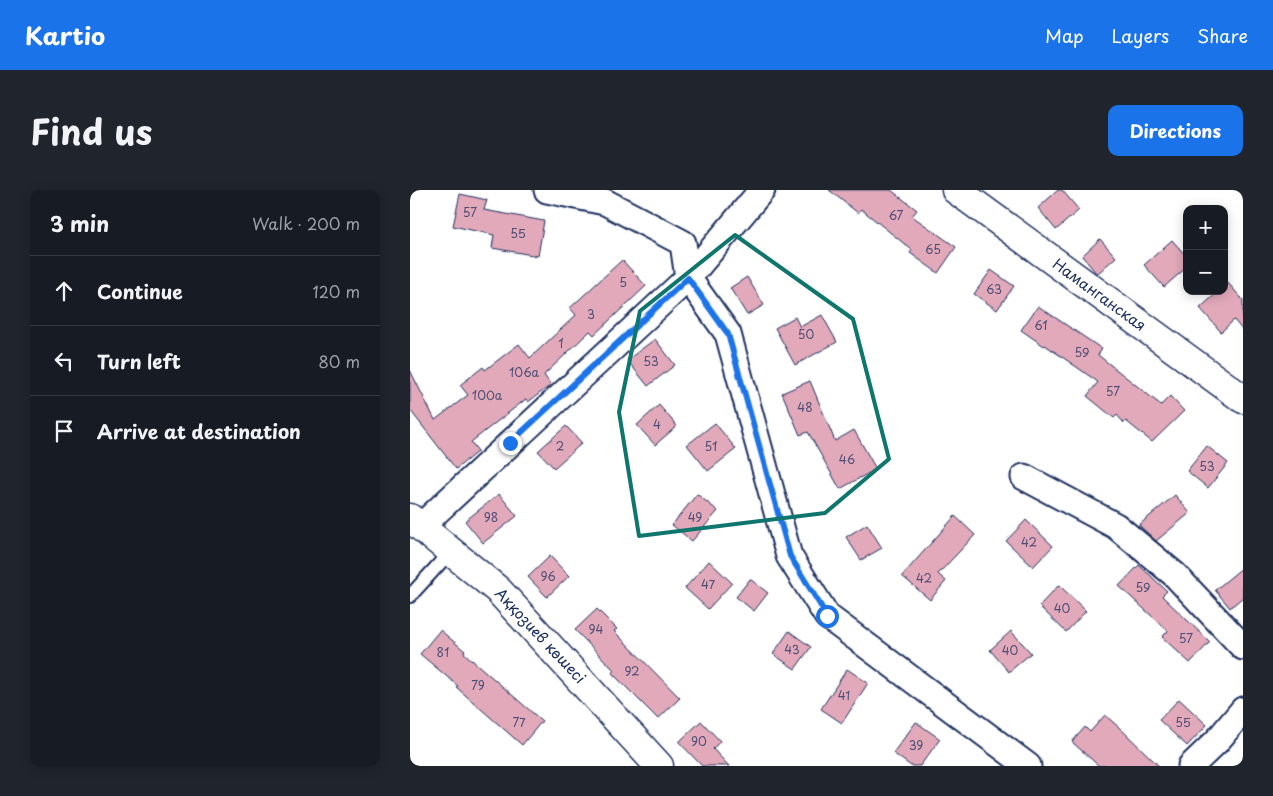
<!DOCTYPE html>
<meta charset="utf-8">
<style>
:root{--surface:#171b24;--page:#20242c;--text:#f1f3f6;--muted:#9ea1a6;--line:#363941;--accent:#1a73e8}
body{margin:0;font-family:"Playpen Sans",sans-serif;background:var(--page);color:var(--text)}
.controls{position:absolute;right:15px;top:15px;display:grid;overflow:hidden;border-radius:10px;box-shadow:0 2px 12px #0003}
.controls button{width:45px;height:45px;display:grid;place-items:center;padding:0;border:0;border-bottom:1px solid var(--line);background:var(--surface);color:var(--text);font:25px sans-serif}
.stop{position:absolute;width:15px;height:15px;margin:-11px;border:4px solid #1a73e8;border-radius:50%;background:#fff}
.stop.end{background:#1a73e8;border-color:#fff;box-shadow:0 1px 5px #0008}
.list{margin:0;padding:0;list-style:none}
h2{display:flex;justify-content:space-between;align-items:center;height:65px;margin:0;padding:0 20px;font-size:21px}
h2 small{font-size:16px;font-weight:400;color:var(--muted)}
.list li{display:grid;grid-template-columns:32px 1fr auto;gap:15px;align-items:center;box-sizing:border-box;height:70px;padding:0 20px;border-top:1px solid var(--line)}
.list b{display:block;font-size:19px;white-space:nowrap}
.list em{font-size:16px;font-style:normal;color:var(--muted)}
.icon{flex:none;width:28px;height:28px;fill:none;stroke:currentColor;stroke-width:2;stroke-linecap:round;stroke-linejoin:round}
.map{position:relative;flex:none;width:833px;height:576px;overflow:hidden;border-radius:10px}
header{display:flex;align-items:center;gap:30px;box-sizing:border-box;height:70px;padding:0 25px;background:var(--accent);color:#fff}
header strong{font-size:24px}
nav{display:flex;gap:28px;margin-inline-start:auto;font-size:18px}
.intro{display:flex;align-items:center;justify-content:space-between;box-sizing:border-box;height:120px;padding:0 30px}
h1{margin:0;font-size:35px}
.button{padding:12px 22px;border-radius:10px;background:var(--accent);color:#fff;font-size:18px;font-weight:700}
main{display:flex;gap:30px;padding:0 30px}
aside{flex:1;background:var(--surface);border-radius:10px;box-shadow:0 2px 12px #0003}
.map>svg:first-child{display:block}
.building{fill:#e2a9ba;stroke:#1b2f5e}
.lines{fill:none;stroke-linecap:round;stroke-linejoin:round}
.service-casing{stroke:#1b2f5e;stroke-width:16}
.minor-casing{stroke:#1b2f5e;stroke-width:29}
.tertiary-casing{stroke:#1b2f5e;stroke-width:31}
.secondary-casing{stroke:#1b2f5e;stroke-width:31}
.service{stroke:#fff;stroke-width:12}
.minor{stroke:#fff;stroke-width:25}
.tertiary{stroke:#fff;stroke-width:28}
.secondary{stroke:#fff;stroke-width:28}
.route{stroke:#1a73e8;stroke-width:6}
.marked{fill:none;stroke:#0f766e;stroke-width:4;stroke-linejoin:round}
.labels{text-anchor:middle;stroke-width:5;stroke-linejoin:round;paint-order:stroke}
.number-label{font-size:12px;fill:#4d4e75}
.street-label{font-size:15px;fill:#1b2f5e;stroke:#fff}
</style>
<header>
<strong>Kartio</strong>
<nav><a>Map</a><a>Layers</a><a>Share</a></nav>
</header>
<div class="intro"><h1>Find us</h1><a class="button">Directions</a></div>
<main>
<aside>
<h2>3 min<small>Walk · 200 m</small></h2>
<ul class="list">
<li><svg class="icon" aria-label="ahead" viewBox="0 0 24 24"><path d="M12 20V5M6 11l6-6 6 6"/></svg><div><b>Continue</b></div><em>120 m</em></li>
<li><svg class="icon" aria-label="left" viewBox="0 0 24 24"><path d="M17 20v-9H6M10 6l-5 5 5 5"/></svg><div><b>Turn left</b></div><em>80 m</em></li>
<li><svg class="icon" aria-label="arrive" viewBox="0 0 24 24"><path d="M6 21V4h12l-3 4 3 4H6"/></svg><div><b>Arrive at destination</b></div></li>
</ul>
</aside>
<div class="map">
<svg width="833" height="576" viewBox="0 0 833 576">
<rect width="100%" height="100%" fill="#fff"/>
<filter id="ink" filterUnits="userSpaceOnUse"><feTurbulence type="fractalNoise" baseFrequency=".02" numOctaves="2"/><feDisplacementMap in="SourceGraphic" scale="10" xChannelSelector="R" yChannelSelector="G"/><feConvolveMatrix kernelMatrix="1 2 1 2 8 2 1 2 1" color-interpolation-filters="sRGB"/></filter>
<g filter="url(#ink)">
<g class="building">
<path d="M419 0H481L507 20 502 26 546 57 528 83 500 63 502 60 451 19 448 23Z"/>
<path d="M648 0H652L669 20 646 40 628 18Z"/>
<path d="M50 4 77 10 74 20 134 31 128 66 82 58 84 45 43 36Z"/>
<path d="M690 49 706 67 687 84 672 66Z"/>
<path d="M762 50 777 67V77L754 97 734 75Z"/>
<path d="M212 70 236 96 184 145 180 141 134 185 141 195 118 212 116 209 61 252 68 261 46 279 0 220V180L25 230 58 205 50 195 73 177 75 180 109 154 120 168 166 125 160 118Z"/>
<path d="M581 80 604 96 587 120 564 104Z"/>
<path d="M337 87 354 115 337 125 320 98Z"/>
<path d="M818 93 833 110V141L824 130 811 142 790 118 809 101H814V97Z"/>
<path d="M628 116 692 159 688 165 751 215 760 206 774 221 742 252 716 231 714 233 707 225 704 228 677 206 688 192 635 155 634 156 611 140Z"/>
<path d="M412 125 427 152 385 175 365 138 385 127 390 137Z"/>
<path d="M245 149 265 175 238 196 217 170Z"/>
<path d="M400 191 425 251 444 240 466 279 430 299 398 242 390 245 372 203Z"/>
<path d="M249 215 267 236 245 255 227 235Z"/>
<path d="M305 233 326 259 298 281 277 255Z"/>
<path d="M156 236 172 253 144 278 128 261Z"/>
<path d="M797 256 818 273 798 298 777 281Z"/>
<path d="M89 304 107 326 73 353 55 331Z"/>
<path d="M287 304 308 321 282 351 262 335Z"/>
<path d="M765 305 780 323 746 351 729 335Z"/>
<path d="M545 326 565 345 528 384 536 391 520 410 492 386Z"/>
<path d="M616 330 643 356 623 377 596 351Z"/>
<path d="M457 334 472 358 451 370 436 347Z"/>
<path d="M140 366 159 386 137 407 118 387Z"/>
<path d="M299 371 322 393 298 419 275 398Z"/>
<path d="M729 375 757 401 752 406 800 452 780 473 752 447 758 441 709 396Z"/>
<path d="M833 377V407L820 418 805 400Z"/>
<path d="M340 389 358 403 344 421 326 407Z"/>
<path d="M649 395 676 421 656 442 629 416Z"/>
<path d="M187 419 207 439 204 441 270 508 248 529 202 483 204 480 165 440Z"/>
<path d="M30 440 55 461 54 463 132 531 112 555 46 497 48 496 10 464Z"/>
<path d="M379 441 401 457 385 479 363 464Z"/>
<path d="M601 441 621 463 599 482 580 460Z"/>
<path d="M437 479 458 493 432 533 411 519Z"/>
<path d="M769 509 797 535 777 556 749 530Z"/>
<path d="M695 525 712 540 749 576H689L662 552 675 537 680 542Z"/>
<path d="M291 531 310 551 303 559 319 576H292L269 552Z"/>
<path d="M506 532 530 549 510 576H501L483 563Z"/>
</g>
<g class="lines">
<defs>
<path id="service" d="M0 406 41 361"/>
<g id="minor">
<path d="M137 0 195 12 273 53 278 88 318 144 379 366 417 426 618 576"/>
<path d="M614 287 706 336 765 385 833 457"/>
<path d="M10 337 278 88 352 0"/>
<path d="M781 576 807 551 833 520"/>
</g>
<path id="tertiary" d="M546 0 833 209"/>
<path id="secondary" d="M0 328 88 400 249 576"/>
</defs>
<use href="#service" class="service-casing"/>
<use href="#minor" class="minor-casing"/>
<use href="#tertiary" class="tertiary-casing"/>
<use href="#secondary" class="secondary-casing"/>
<use href="#service" class="service"/>
<use href="#minor" class="minor"/>
<use href="#tertiary" class="tertiary"/>
<use href="#secondary" class="secondary"/>
</g>
</g>
<g class="lines" filter="url(#ink)">
<path class="route" d="M100 253 278 88 318 144 380 366 417 426"/>
</g>
<path class="marked" d="M325 45 443 129 479 269 415 323 229 346 209 222 230 121Z"/>
<g class="labels">
<g class="number-label">
<text x="60" y="27">57</text>
<text x="486" y="30">67</text>
<text x="108" y="48">55</text>
<text x="523" y="64">65</text>
<text x="213" y="97">5</text>
<text x="584" y="104">63</text>
<text x="181" y="129">3</text>
<text x="631" y="140">61</text>
<text x="396" y="149">50</text>
<text x="151" y="158">1</text>
<text x="672" y="167">59</text>
<text x="241" y="176">53</text>
<text x="114" y="187">106а</text>
<text x="703" y="206">57</text>
<text x="77" y="210">100а</text>
<text x="395" y="222">48</text>
<text x="247" y="239">4</text>
<text x="150" y="261">2</text>
<text x="301" y="261">51</text>
<text x="437" y="274">46</text>
<text x="797" y="281">53</text>
<text x="81" y="332">98</text>
<text x="285" y="332">49</text>
<text x="619" y="357">42</text>
<text x="138" y="391">96</text>
<text x="514" y="393">42</text>
<text x="298" y="399">47</text>
<text x="733" y="402">59</text>
<text x="652" y="423">40</text>
<text x="186" y="444">94</text>
<text x="776" y="453">57</text>
<text x="382" y="464">43</text>
<text x="600" y="465">40</text>
<text x="33" y="467">81</text>
<text x="222" y="486">92</text>
<text x="68" y="500">79</text>
<text x="434" y="510">41</text>
<text x="109" y="537">77</text>
<text x="773" y="537">55</text>
<text x="289" y="556">90</text>
<text x="506" y="560">39</text>
</g>
<g class="street-label">
<text transform="translate(689 105) rotate(36)" y="5">Наманганская</text>
<text transform="translate(130 446) rotate(47)" y="5">Аққозиев көшесі</text>
</g>
</g>
</svg>
<div class="controls">
<button>+</button>
<button>−</button>
</div>
<div class="stop" style="left:417px;top:426px"></div>
<div class="stop end" style="left:100px;top:253px"></div>
</div>
</main>
